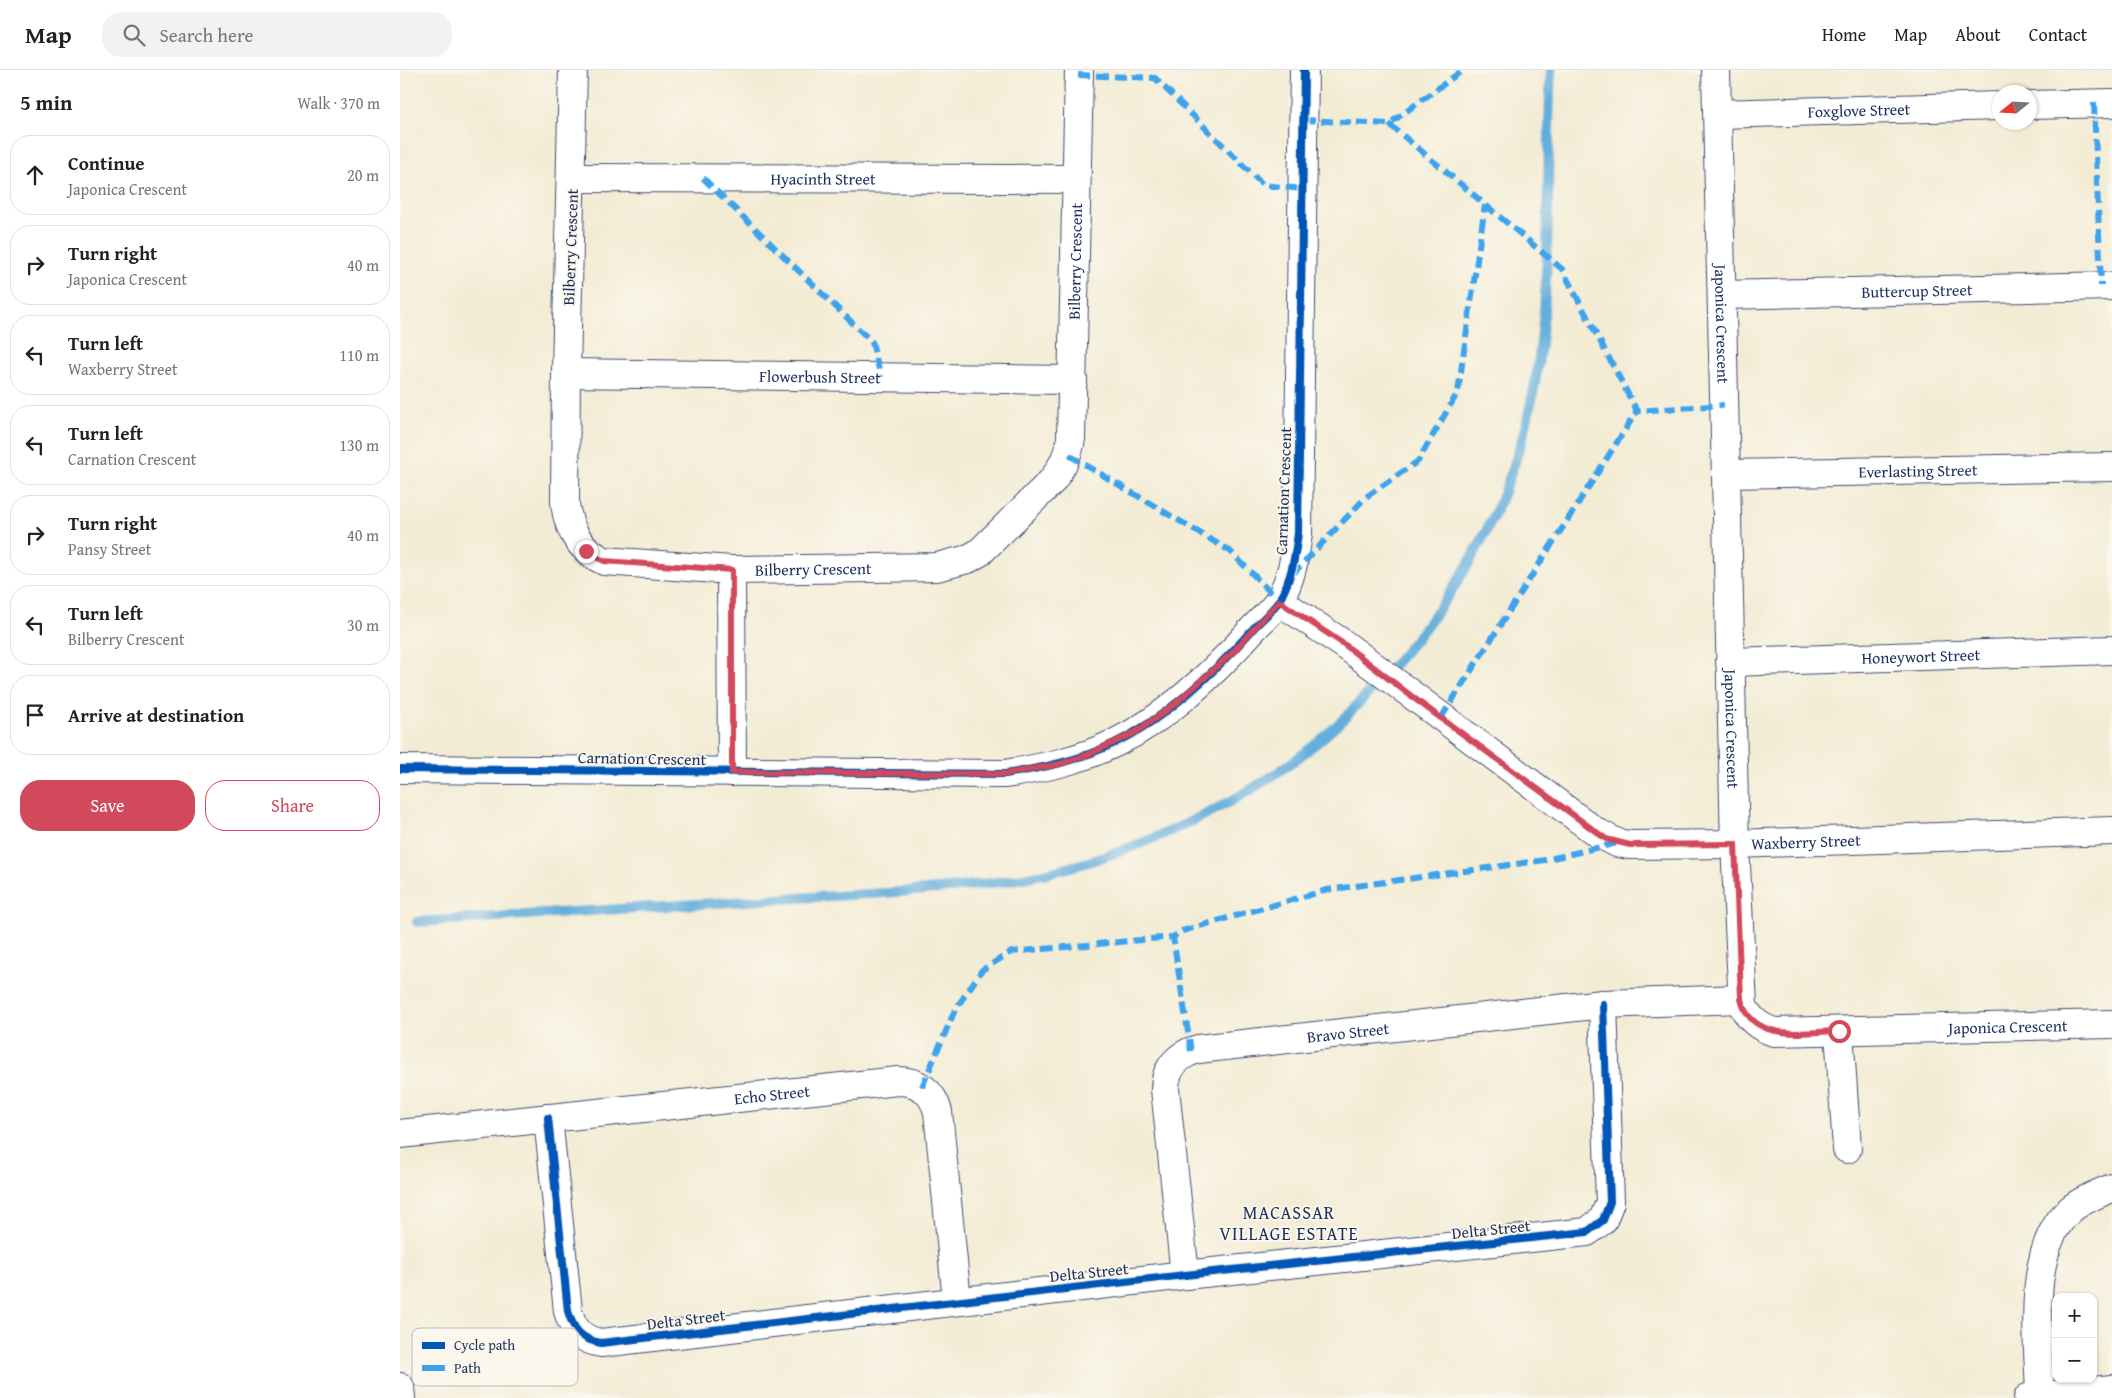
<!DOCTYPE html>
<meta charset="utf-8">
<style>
:root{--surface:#fff;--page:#f2f2f2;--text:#222;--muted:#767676;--line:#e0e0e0;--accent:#d1495b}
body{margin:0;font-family:"Gentium Book Plus",serif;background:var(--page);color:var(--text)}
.controls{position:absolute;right:15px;bottom:15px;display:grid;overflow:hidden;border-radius:10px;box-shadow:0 1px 4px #0004}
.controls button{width:45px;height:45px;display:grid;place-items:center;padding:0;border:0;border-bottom:1px solid var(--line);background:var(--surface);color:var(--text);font:25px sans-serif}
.compass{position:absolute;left:1592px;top:15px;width:45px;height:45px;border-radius:50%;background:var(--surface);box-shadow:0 1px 4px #0004;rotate:252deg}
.stop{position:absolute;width:15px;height:15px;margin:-11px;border:4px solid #d1495b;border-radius:50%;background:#fff}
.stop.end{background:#d1495b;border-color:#fff;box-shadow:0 1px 5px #0008}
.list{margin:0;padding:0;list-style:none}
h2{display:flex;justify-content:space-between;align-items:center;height:65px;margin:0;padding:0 20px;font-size:21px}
h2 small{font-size:16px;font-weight:400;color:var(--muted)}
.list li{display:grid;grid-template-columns:32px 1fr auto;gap:15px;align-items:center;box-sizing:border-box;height:80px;margin:0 10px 10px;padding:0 10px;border:1px solid var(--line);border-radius:20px}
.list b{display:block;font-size:19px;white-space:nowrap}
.list p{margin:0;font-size:16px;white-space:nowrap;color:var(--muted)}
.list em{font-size:16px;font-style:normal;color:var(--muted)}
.actions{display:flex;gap:10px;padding:15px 20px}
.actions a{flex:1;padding:11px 0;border:1px solid var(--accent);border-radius:20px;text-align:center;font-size:18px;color:var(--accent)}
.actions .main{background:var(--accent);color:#fff}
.icon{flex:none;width:28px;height:28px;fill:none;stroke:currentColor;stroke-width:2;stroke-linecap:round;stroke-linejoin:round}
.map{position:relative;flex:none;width:1712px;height:1328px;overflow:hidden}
header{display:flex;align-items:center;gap:30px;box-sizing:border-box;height:70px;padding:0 25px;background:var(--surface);border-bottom:1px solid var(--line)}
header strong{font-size:24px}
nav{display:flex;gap:28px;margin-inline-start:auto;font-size:18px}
.search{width:350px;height:45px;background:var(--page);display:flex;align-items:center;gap:12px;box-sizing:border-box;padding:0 18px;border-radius:20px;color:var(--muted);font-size:19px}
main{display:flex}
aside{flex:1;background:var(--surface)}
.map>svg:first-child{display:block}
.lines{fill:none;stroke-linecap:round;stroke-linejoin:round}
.stream{stroke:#63aedc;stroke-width:10}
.street-casing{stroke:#3b4b70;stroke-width:30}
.secondary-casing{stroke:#3b4b70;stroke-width:30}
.street{stroke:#fff;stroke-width:28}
.secondary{stroke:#fff;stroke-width:28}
.quiet{stroke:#3da3ed;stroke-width:6;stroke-dasharray:12 6;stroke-linecap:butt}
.cycleway-casing{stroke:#fbf7ec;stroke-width:11}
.cycleway{stroke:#0057b8;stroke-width:8}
.route{stroke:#d1495b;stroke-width:6}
.labels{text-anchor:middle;stroke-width:4;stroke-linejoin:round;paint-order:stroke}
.street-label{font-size:16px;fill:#1b2f5e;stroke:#fbf7ec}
.neighbourhood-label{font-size:18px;letter-spacing:1px;fill:#1b2f5e;stroke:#fbf7ec}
.key{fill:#fbf7ec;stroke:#b8bbc1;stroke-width:1}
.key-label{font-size:14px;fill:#1b2f5e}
</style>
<header>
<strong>Map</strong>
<div class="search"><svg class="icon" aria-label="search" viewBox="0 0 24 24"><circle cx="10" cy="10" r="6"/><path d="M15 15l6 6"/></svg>Search here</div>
<nav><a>Home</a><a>Map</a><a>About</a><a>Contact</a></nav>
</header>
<main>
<aside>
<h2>5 min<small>Walk · 370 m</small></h2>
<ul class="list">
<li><svg class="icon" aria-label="ahead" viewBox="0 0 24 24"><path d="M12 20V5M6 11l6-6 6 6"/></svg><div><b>Continue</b><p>Japonica Crescent</p></div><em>20 m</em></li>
<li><svg class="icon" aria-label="right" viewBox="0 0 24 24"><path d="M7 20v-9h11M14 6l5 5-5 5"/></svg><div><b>Turn right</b><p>Japonica Crescent</p></div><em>40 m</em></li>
<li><svg class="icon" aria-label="left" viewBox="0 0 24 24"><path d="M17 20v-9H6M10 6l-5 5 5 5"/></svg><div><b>Turn left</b><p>Waxberry Street</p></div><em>110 m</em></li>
<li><svg class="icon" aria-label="left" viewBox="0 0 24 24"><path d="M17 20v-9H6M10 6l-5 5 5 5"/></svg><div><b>Turn left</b><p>Carnation Crescent</p></div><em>130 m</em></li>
<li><svg class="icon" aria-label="right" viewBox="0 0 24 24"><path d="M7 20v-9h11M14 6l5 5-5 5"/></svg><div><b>Turn right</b><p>Pansy Street</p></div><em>40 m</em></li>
<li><svg class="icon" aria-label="left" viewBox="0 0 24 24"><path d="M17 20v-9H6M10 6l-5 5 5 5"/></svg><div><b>Turn left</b><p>Bilberry Crescent</p></div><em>30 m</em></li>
<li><svg class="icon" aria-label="arrive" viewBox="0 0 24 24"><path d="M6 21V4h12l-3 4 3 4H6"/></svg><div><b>Arrive at destination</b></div></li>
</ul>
<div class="actions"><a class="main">Save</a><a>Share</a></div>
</aside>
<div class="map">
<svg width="1712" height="1328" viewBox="0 0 1712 1328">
<rect width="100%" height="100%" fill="#fbf7ec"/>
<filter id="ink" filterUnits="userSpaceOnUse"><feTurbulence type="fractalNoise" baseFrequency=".02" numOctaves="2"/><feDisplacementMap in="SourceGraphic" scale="10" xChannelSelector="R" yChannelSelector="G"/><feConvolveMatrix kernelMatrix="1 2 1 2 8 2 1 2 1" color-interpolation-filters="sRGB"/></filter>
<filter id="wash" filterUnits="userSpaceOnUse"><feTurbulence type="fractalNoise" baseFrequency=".0096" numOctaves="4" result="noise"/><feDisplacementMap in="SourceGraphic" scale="20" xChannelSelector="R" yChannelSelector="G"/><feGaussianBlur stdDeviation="1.12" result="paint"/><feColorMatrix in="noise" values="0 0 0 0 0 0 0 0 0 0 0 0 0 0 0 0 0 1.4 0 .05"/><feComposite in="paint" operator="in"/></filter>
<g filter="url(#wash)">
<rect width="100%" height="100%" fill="#f3ecd5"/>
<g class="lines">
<path class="stream" d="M17 852C132 844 247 837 362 830 443 825 525 823 605 811 708 796 838 739 918 672 942 652 963 629 984 606 1047 538 1097 459 1122 369 1157 248 1144 123 1151 0"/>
</g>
</g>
<g filter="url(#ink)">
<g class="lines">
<defs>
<g id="street">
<path id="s1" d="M173 0 166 303 165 434C169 460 179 479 204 491L331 500 537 497 568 489 580 482 652 411C662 397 668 386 671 369L679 0"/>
<path id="s2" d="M1316 0 1335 774 1343 936C1350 950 1359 957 1374 962L1712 954"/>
<path d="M1630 35 1712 33"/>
<path id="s3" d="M1318 44 1600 36"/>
<path id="s4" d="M172 108 675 109"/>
<path id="s5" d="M1322 225 1712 216"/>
<path id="s6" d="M166 303 673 310"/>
<path id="s7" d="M1326 404 1712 397"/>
<path d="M331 500 332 702"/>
<path id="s8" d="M879 531 945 575 1196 762 1217 773 1230 775 1335 774 1712 761"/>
<path id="s9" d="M1330 592 1712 580"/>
<path d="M0 699 605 704C643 698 680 690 715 673 768 647 813 604 852 560 861 550 874 540 880 529 892 507 895 487 898 463L904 0"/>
<path d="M1439 961 1447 1079"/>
<path d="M148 1048 168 1241C173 1260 182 1270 201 1273L785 1205 1187 1162 1203 1150 1210 1132 1203 934"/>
<path id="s10" d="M0 1064 498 1011C519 1011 533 1022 538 1042L557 1231"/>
<path id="s11" d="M785 1205 765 1019C765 998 779 984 798 979L1203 934 1341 929"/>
<path d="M1640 1327C1639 1272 1625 1178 1671 1139 1682 1130 1699 1123 1712 1118"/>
</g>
<g id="secondary">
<path d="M0 1317 1 1328"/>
<path d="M1628 1328 1712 1319"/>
</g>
</defs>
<use href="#street" class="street-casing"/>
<use href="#secondary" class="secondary-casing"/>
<use href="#street" class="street"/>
<use href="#secondary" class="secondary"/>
<g class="quiet">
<path d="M678 5 755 8 863 115 902 119"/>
<path d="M1694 33 1701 216"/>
<path d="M903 50 989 54 1063 0"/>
<path d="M989 54 1162 199 1237 341 1324 335"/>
<path d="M303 108 472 272 481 307"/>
<path d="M669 385 830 481 879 531"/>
<path d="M892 505 966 427 1018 391 1058 322 1085 135"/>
<path d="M1041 648 1237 341"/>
<path d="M791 981 773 867 782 861 927 820 1145 790 1217 773"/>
<path d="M522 1017 555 940 582 900 611 882 773 867"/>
</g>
<defs>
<g id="cycleway">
<path d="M0 699 605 704C643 698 680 690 715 673 768 647 813 604 852 560 861 550 874 540 880 529 892 507 895 487 898 463L904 0"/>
<path d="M148 1048 168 1241C173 1260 182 1270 201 1273L785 1205 1187 1162 1203 1150 1210 1132 1203 934"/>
</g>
</defs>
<use href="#cycleway" class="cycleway-casing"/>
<use href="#cycleway" class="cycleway"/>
</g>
</g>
<g class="lines" filter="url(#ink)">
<path class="route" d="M186 481 204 491 332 500V702L605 704 660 694 687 685 736 662 775 634 833 582 879 531 945 575 1019 632 1206 769 1230 775 1335 774 1341 929C1351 973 1404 962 1439 961"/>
</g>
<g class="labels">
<g class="street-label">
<text dy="6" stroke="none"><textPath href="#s3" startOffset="141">Foxglove Street</textPath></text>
<text dy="6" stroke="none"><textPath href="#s4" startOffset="251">Hyacinth Street</textPath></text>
<text transform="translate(170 177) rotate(-88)" y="6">Bilberry Crescent</text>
<text dy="6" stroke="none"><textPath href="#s1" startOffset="1211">Bilberry Crescent</textPath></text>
<text dy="6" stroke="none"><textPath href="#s5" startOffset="195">Buttercup Street</textPath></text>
<text dy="6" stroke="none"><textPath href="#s2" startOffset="254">Japonica Crescent</textPath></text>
<text dy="6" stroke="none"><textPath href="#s6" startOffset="254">Flowerbush Street</textPath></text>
<text dy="6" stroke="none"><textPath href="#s7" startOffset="192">Everlasting Street</textPath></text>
<text transform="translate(883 421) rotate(-88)" y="6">Carnation Crescent</text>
<text dy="6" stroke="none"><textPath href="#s1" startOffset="716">Bilberry Crescent</textPath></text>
<text dy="6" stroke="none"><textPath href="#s9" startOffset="191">Honeywort Street</textPath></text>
<text dy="6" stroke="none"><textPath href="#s2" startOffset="659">Japonica Crescent</textPath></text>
<text transform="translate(242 688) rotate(1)" y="6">Carnation Crescent</text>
<text dy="6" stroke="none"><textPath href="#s8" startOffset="605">Waxberry Street</textPath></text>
<text dy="6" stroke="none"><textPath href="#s2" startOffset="1212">Japonica Crescent</textPath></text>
<text dy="6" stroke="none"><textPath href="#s11" startOffset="394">Bravo Street</textPath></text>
<text dy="6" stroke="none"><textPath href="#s10" startOffset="374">Echo Street</textPath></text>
<text transform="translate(1091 1159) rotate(-6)" y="6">Delta Street</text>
<text transform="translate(689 1202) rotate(-6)" y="6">Delta Street</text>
<text transform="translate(286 1249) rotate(-7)" y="6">Delta Street</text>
</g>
<g class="neighbourhood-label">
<text x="889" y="1149">MACASSAR<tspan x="889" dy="21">VILLAGE ESTATE</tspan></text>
</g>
</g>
<rect x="12" y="1258" width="166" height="58" rx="8" class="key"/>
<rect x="22" y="1272" width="23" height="7" fill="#0057b8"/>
<rect x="22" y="1295" width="23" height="6" fill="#3da3ed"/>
<g class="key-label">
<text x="54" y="1280">Cycle path</text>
<text x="54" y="1303">Path</text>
</g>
</svg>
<div class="controls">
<button>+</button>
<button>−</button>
</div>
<svg class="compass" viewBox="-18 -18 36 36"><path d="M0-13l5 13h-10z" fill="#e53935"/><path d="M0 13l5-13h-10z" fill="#767676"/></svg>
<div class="stop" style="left:1439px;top:961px"></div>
<div class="stop end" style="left:186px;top:481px"></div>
</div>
</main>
